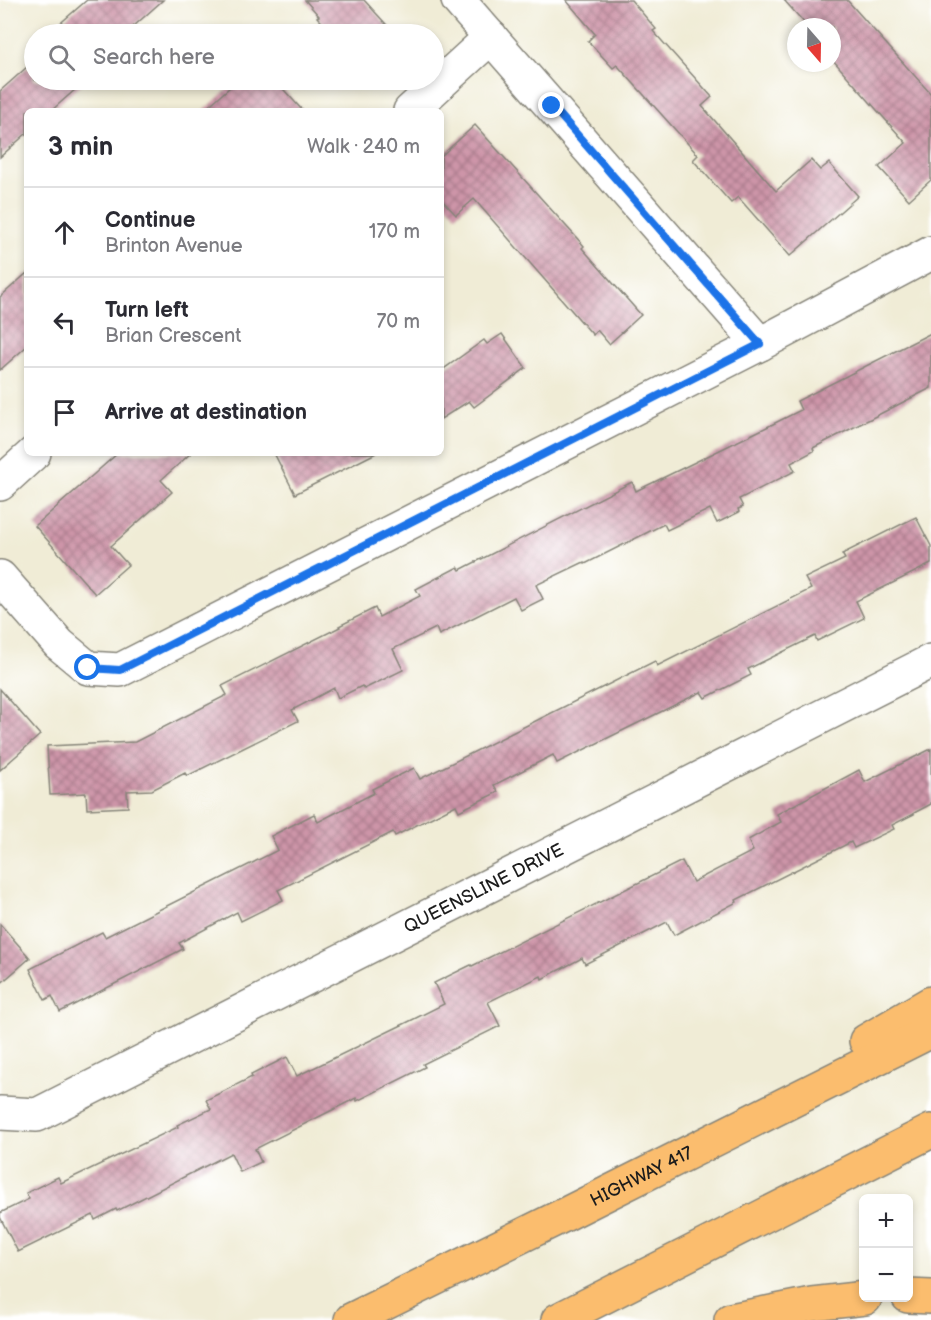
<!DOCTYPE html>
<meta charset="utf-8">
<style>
:root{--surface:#fff;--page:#f2f2f3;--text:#2b2b33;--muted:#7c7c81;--line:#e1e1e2}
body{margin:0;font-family:"Balsamiq Sans",sans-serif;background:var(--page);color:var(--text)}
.controls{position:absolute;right:18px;bottom:18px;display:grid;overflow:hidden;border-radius:9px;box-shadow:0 3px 9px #0003}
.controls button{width:54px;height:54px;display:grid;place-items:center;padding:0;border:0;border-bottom:2px solid var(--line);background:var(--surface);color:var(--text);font:30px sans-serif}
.compass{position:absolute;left:787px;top:18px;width:54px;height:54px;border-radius:50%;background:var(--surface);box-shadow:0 3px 9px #0003;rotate:160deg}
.stop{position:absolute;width:18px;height:18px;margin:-14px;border:4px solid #1a73e8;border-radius:50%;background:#fff}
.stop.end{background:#1a73e8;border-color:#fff;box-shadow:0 2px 6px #0008}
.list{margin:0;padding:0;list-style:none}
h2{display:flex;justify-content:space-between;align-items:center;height:78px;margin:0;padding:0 24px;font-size:26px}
h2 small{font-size:20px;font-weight:400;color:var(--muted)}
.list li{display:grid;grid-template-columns:39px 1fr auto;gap:18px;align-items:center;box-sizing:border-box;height:90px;padding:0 24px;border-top:2px solid var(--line)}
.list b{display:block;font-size:22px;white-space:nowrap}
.list p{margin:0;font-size:20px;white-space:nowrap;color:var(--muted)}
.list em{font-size:20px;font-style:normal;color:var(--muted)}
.icon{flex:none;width:33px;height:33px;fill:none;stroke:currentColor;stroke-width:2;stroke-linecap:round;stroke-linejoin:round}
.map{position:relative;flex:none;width:931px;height:1320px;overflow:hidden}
.search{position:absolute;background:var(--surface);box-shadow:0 3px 9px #0003;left:24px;top:24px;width:420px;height:66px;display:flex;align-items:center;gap:15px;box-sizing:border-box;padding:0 21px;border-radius:33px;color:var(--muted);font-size:22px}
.panel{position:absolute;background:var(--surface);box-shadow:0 3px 9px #0003;left:24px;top:108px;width:420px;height:348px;border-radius:9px}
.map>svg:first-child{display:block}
.building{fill:url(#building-cross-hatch)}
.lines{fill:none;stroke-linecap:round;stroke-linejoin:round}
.minor-casing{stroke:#868479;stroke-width:36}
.motorway-casing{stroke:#868479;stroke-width:36}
.minor{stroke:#fff;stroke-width:33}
.motorway{stroke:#fbbd6e;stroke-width:33}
.route{stroke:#1a73e8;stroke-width:8}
.labels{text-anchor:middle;stroke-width:4.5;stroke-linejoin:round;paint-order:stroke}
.street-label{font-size:18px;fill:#1c1c1c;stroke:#fff}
</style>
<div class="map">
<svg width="931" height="1320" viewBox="0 0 931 1320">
<defs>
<pattern id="building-cross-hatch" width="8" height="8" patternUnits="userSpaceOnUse" patternTransform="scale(1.5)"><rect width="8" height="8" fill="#ce95a9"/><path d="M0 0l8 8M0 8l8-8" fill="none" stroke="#a67989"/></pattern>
</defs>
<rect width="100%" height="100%" fill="#fff"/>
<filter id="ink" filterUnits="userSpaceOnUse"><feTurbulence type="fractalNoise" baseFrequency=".0167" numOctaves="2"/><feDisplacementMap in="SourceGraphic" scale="12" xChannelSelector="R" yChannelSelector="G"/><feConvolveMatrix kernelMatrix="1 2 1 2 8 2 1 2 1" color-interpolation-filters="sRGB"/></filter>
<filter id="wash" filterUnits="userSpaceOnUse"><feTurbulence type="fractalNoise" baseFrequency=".008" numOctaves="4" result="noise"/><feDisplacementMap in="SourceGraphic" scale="24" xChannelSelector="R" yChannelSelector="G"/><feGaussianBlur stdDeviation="1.35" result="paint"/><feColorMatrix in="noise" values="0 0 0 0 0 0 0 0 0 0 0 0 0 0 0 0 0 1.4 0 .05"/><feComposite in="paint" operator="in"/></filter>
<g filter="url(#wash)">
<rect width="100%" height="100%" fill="#f0ecd6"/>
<g id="blocks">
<g class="building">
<path d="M87 0H163L125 34H48Z"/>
<path d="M305 0H364L395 34H333L317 17 319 16Z"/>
<path d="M566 0H631L656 29 653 31 712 97 702 106 776 191 811 160 820 170 829 163 858 196 790 256 738 197 731 203 693 160 698 155 617 65 613 68 588 41 595 34Z"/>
<path d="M784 0H847L931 94V180L909 200 879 167 906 143 832 59V27H808Z"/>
<path d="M27 67 34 75V80H86L51 111H27V133L0 157V91Z"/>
<path d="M238 80H275L303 111H203Z"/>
<path d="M475 125 584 246 582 248 641 315 609 344 597 330 593 335 474 199 456 215 441 199V156Z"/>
<path d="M27 273V346L0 370V297Z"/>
<path d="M931 333V388L813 448 814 451 791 463 795 471 739 499 743 507 738 509 739 512 717 523 710 509 667 530 664 524 585 564 584 562 536 585 543 599 521 610 514 597 439 635 436 628 393 649 403 670 364 689 362 686 338 698 334 688 292 710 298 721 187 776 185 773 152 790 127 791 128 807 87 809 86 793 50 795 47 746 135 742 227 695 222 686 340 627 339 626 375 608 379 617 420 596 416 589 458 567 460 570 632 482 636 491 769 426 801 410 797 401Z"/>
<path d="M502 334 526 368 474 407 469 401 441 419V371L484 340 487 344Z"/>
<path d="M118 453H191L161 480 172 492 111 546 128 565 95 594 35 526Z"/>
<path d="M274 453H376L295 494Z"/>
<path d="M916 517 931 546V564L856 601 864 618 817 641 815 636 748 669 751 675 705 698 701 692 557 763 553 755 494 785 498 792 459 811 456 805 395 836 393 832 278 890 283 900 241 921 237 912 179 943 183 949 60 1012 52 996 45 1000 30 969 102 932 105 937 278 850 271 836 314 814 318 822 374 793 372 789 414 768 420 779 655 661 657 666 811 589 805 578 845 559 842 554Z"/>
<path d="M0 689 40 735 0 770Z"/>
<path d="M931 749V804L914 813V814L892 825 894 829 854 848 851 842 736 900 737 902 674 935 667 922 585 964 582 958 542 979 541 976 488 1002 500 1026 423 1064 425 1067 357 1101 356 1098 255 1149 261 1162 240 1172 231 1153 117 1211 116 1209 95 1220 93 1215 18 1252 0 1217V1213L29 1199 26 1193 58 1177 61 1183 178 1127 177 1125 211 1109 206 1100 252 1077 251 1075 287 1057 297 1076 404 1024 444 1004 434 983 471 965 472 966 682 861 693 882 753 851 748 840 781 822 777 814 859 770 865 782Z"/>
<path d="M0 924 30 958 0 984Z"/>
</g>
</g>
</g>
<g filter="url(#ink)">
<use href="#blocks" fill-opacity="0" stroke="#868479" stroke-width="1.5"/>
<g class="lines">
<defs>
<g id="minor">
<path d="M458 0 760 344"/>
<path d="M410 111 491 37"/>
<path d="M0 484 34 453"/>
<path d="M0 577 59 644 88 668 120 670 760 344 931 253"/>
<path id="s1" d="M0 1113 37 1115 931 661"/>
</g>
<g id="motorway">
<path d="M866 1041 931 1003"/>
<path d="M908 1296 931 1297"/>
<path id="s2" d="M351 1320 566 1214 931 1031"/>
<path d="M558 1320 931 1131"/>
<path d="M731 1320 812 1304 865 1298"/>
</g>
</defs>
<use href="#minor" class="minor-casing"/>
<use href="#motorway" class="motorway-casing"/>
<use href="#minor" class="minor"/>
<use href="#motorway" class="motorway"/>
</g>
</g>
<g class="lines" filter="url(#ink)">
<path class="route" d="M88 668 120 670 760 344 552 106"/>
</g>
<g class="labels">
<g class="street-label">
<text dy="6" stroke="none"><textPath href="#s1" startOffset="538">QUEENSLINE DRIVE</textPath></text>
<text dy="6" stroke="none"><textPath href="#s2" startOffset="324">HIGHWAY 417</textPath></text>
</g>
</g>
</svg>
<div class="controls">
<button>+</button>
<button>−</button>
</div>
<svg class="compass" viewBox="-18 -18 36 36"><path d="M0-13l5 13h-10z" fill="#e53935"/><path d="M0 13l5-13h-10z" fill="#7c7c81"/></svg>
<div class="stop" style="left:88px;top:668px"></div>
<div class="stop end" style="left:552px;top:106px"></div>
<div class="search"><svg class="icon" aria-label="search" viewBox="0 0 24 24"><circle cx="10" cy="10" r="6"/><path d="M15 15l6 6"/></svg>Search here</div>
<section class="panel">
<h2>3 min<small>Walk · 240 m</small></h2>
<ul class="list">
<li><svg class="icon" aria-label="ahead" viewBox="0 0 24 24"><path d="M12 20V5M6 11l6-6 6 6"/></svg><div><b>Continue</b><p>Brinton Avenue</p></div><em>170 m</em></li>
<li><svg class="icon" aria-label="left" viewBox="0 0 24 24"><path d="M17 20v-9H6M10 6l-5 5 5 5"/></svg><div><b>Turn left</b><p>Brian Crescent</p></div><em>70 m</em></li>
<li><svg class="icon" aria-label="arrive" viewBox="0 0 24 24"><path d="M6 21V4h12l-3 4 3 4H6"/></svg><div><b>Arrive at destination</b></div></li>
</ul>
</section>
</div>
